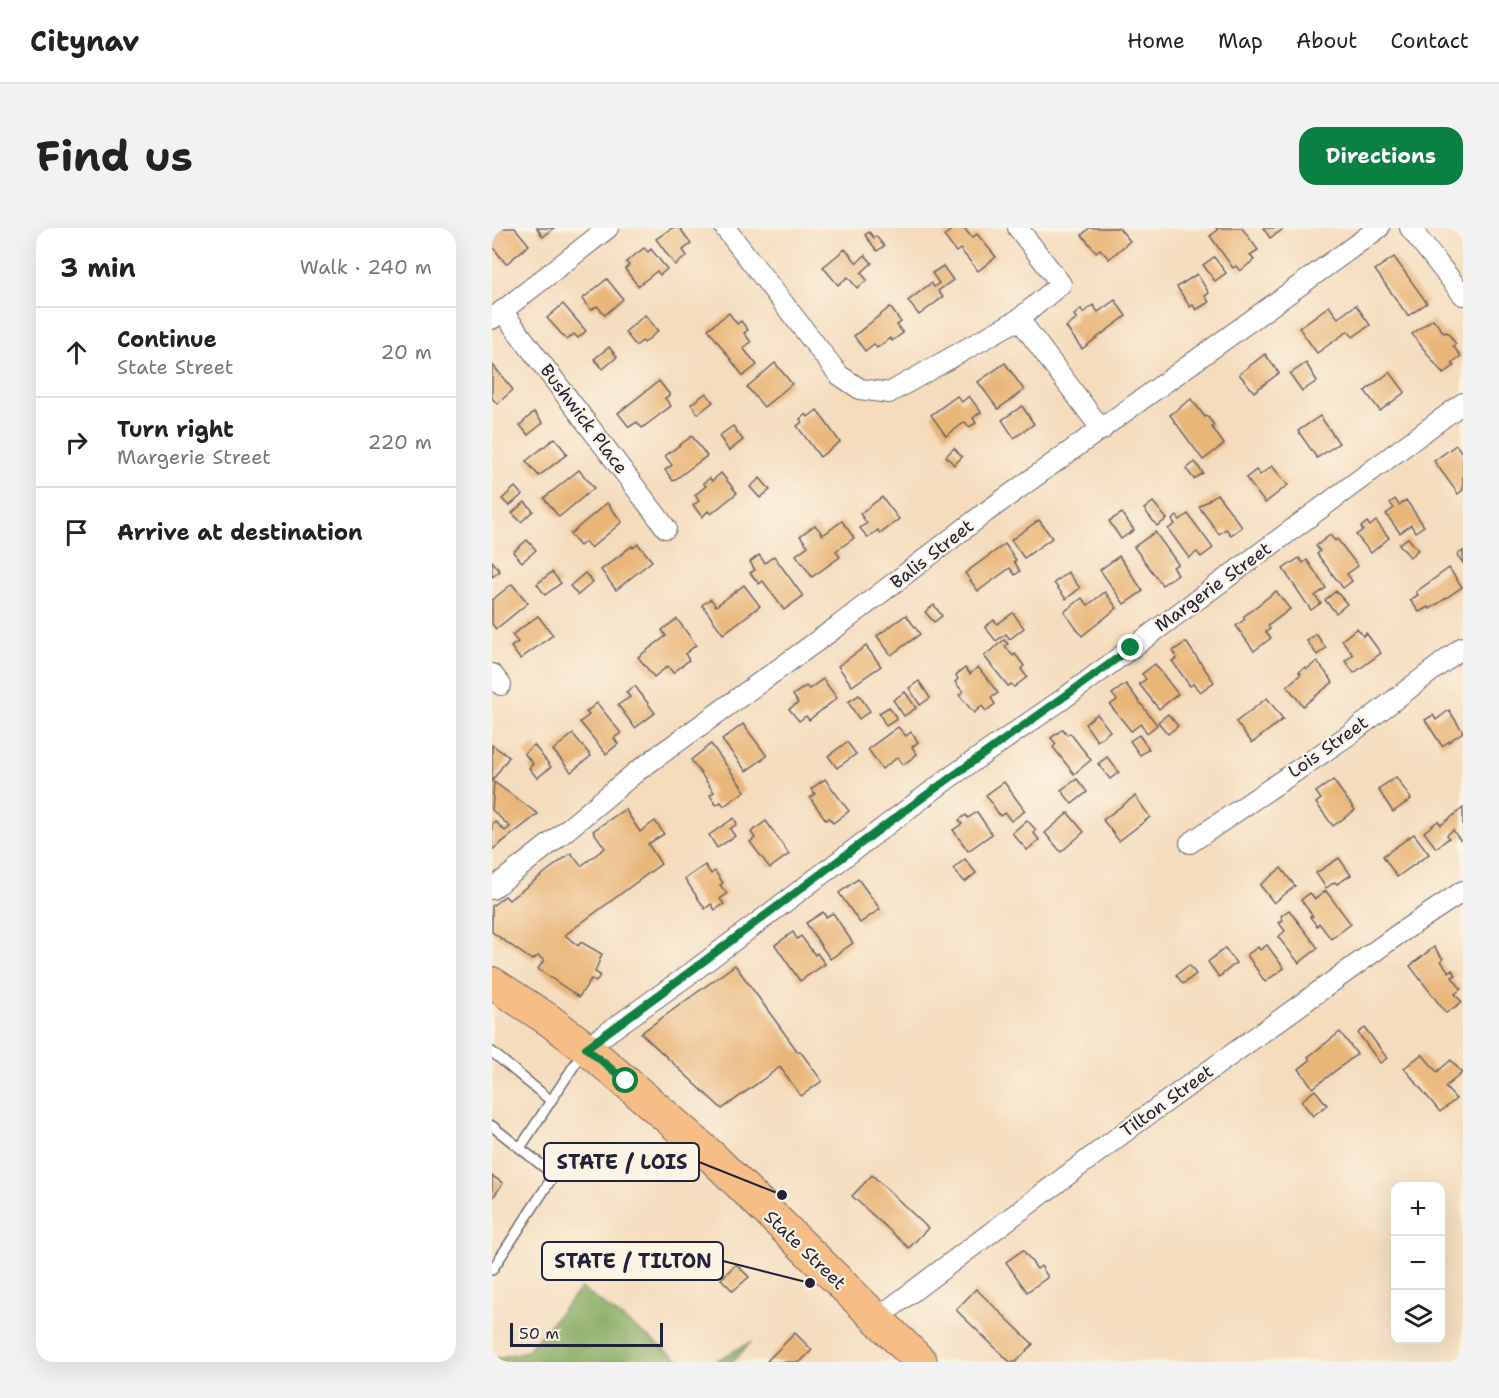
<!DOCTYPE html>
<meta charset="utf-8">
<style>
:root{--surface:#fff;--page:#f2f2f2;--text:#222;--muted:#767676;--line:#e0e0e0;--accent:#0b8043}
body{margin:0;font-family:"Shantell Sans",sans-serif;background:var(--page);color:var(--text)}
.controls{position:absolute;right:18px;bottom:18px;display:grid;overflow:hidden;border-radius:12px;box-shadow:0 6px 24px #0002}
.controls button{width:54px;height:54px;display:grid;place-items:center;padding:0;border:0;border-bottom:2px solid var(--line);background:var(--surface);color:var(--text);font:30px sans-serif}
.scale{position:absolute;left:18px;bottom:15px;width:153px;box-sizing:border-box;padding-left:6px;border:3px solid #22223b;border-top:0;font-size:16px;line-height:21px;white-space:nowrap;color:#22223b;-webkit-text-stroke:4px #fcf5e5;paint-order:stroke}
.stop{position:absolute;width:18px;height:18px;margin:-14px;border:4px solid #0b8043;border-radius:50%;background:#fff}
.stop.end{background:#0b8043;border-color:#fff;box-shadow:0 2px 6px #0008}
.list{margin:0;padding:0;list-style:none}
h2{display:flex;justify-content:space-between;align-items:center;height:78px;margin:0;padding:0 24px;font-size:26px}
h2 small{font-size:20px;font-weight:400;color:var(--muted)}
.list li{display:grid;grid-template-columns:39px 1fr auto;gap:18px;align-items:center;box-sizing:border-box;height:90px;padding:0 24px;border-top:2px solid var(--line)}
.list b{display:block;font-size:22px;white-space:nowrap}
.list p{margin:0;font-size:20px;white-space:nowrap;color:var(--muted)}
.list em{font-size:20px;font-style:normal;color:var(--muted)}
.icon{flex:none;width:33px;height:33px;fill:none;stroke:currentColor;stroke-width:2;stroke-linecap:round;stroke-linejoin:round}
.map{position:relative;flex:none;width:971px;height:1134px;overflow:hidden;border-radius:18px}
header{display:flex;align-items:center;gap:36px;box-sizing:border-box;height:84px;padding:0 30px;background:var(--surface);border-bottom:2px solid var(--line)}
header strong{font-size:28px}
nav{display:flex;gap:33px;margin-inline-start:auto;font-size:21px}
.intro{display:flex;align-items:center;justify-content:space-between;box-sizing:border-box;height:144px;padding:0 36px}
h1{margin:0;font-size:42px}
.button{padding:15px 27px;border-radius:18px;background:var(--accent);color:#fff;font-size:21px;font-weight:700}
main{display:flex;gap:36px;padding:0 36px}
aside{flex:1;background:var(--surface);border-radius:18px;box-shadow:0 6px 24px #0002}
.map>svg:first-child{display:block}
.forest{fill:#86aa60;stroke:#54664e;stroke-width:1.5}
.building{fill:#e9b679}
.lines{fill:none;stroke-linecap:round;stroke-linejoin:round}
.lane-casing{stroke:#6c6368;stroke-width:12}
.street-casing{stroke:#6c6368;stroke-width:22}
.primary-casing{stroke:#6c6368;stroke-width:34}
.lane{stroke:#fff;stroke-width:9}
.street{stroke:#fff;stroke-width:20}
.primary{stroke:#f6be86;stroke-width:32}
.route{stroke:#0b8043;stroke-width:8}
.labels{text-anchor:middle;stroke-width:4.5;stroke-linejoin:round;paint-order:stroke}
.street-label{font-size:18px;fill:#22223b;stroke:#fcf5e5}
.leader{fill:none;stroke:#22223b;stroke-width:2}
.callout-dot{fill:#22223b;stroke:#fcf5e5;stroke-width:2}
.callout{fill:#fcf5e5;stroke:#22223b;stroke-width:2}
.callout-label{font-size:20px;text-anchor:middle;font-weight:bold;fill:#22223b}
</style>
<header>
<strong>Citynav</strong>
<nav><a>Home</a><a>Map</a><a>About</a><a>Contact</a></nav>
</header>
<div class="intro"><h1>Find us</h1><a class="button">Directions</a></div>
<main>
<aside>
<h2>3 min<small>Walk · 240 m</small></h2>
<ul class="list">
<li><svg class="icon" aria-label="ahead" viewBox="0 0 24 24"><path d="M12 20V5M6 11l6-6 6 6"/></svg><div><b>Continue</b><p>State Street</p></div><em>20 m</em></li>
<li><svg class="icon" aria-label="right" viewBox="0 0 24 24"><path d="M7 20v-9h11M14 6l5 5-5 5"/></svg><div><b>Turn right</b><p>Margerie Street</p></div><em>220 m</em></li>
<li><svg class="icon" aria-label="arrive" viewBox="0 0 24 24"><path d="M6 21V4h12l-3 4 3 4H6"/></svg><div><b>Arrive at destination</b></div></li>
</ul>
</aside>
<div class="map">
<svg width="971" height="1134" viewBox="0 0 971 1134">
<rect width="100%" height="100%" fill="#fcf5e5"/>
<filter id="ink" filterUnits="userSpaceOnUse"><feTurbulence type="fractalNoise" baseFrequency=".0167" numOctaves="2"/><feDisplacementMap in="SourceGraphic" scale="12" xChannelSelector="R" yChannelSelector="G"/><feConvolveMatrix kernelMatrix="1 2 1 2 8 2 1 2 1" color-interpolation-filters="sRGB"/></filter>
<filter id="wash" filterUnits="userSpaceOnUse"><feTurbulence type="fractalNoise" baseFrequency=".008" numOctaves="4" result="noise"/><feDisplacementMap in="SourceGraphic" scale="24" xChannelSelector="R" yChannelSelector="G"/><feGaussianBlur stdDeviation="1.35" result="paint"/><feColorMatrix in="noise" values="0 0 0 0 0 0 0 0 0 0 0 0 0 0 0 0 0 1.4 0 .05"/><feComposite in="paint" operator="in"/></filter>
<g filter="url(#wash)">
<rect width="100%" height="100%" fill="#f4dcbd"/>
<g class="forest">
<path d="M89 1060 190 1134H0V1131L35 1123Z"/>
<path d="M259 1114 241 1134H222Z"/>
</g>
<g id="blocks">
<g class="building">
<path d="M0 0H23L37 17 14 36 0 18Z"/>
<path d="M45 0H62L51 9Z"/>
<path d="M180 0H188L199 16 191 22 195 28 183 37 164 11Z"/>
<path d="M462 0H472L480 10 485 6 504 29 486 43 468 21 464 24 452 8Z"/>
<path d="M597 0H627L638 13 617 31 608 21 604 24 590 7Z"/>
<path d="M724 0H750L766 22 758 27 762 32 748 43 744 38 741 40 718 8 726 2Z"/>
<path d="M771 0H793L778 10Z"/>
<path d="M377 4 382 10 384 8 392 18 385 23 373 7Z"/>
<path d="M152 20 156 24 159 21 175 41 168 47 165 43 146 58 133 41 137 37 134 34Z"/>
<path d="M353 21 365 35 373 27 380 35 369 45 375 52 365 60 356 49 346 57 331 39Z"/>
<path d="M722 29 734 45 723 53 711 37Z"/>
<path d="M902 29 935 75 916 88 883 42Z"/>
<path d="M451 38 461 52 446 63 451 69 427 87 416 73 439 55 442 59 447 55 440 45Z"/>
<path d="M705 46 717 65 713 68 717 74 704 82 701 77 698 79 685 59Z"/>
<path d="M115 51 131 71 113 87 105 78 99 82 90 71Z"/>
<path d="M623 72 634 88 590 121 574 99 585 91 582 87 589 81 591 85 601 77 606 84Z"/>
<path d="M71 76 94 103 86 110 82 106 75 112 55 90Z"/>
<path d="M864 77 878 97 861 109 856 103 825 125 807 100 837 78 846 90Z"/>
<path d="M398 79 409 94 405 97 411 105 400 113 398 110 385 120 382 116 373 123 362 108Z"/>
<path d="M237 85 245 96 249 93 256 102 252 105 259 114 251 120 265 137 251 148 216 101Z"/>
<path d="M153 87 166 103 152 115 150 113 144 118 133 104Z"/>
<path d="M941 91 952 105 955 104 964 116 961 118 969 128 960 135 962 138 951 146 920 106Z"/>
<path d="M117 119 125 129 111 141 102 131Z"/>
<path d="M773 126 787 145 762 164 747 146Z"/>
<path d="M283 135 300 156 272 179 255 159Z"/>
<path d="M513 135 532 162 506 181 486 154Z"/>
<path d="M814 135 825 153 810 163 798 146Z"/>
<path d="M0 136 21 162 5 176 0 170Z"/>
<path d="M898 144 913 164 888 183 873 163Z"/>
<path d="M167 153 178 167 173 170 179 178 150 200 145 194 137 199 126 185Z"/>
<path d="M214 165 221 174 206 186 199 176Z"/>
<path d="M465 168 470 174 477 168 489 184 481 190 484 195 477 199 473 194 454 208 439 187Z"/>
<path d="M699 171 713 189 715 188 722 197 720 199 732 216 711 232 678 187Z"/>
<path d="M530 178 542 196 522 210 510 192Z"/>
<path d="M325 182 348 214 328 229 305 198 310 194 308 191 314 186 316 189Z"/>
<path d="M42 184 51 195 36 207 28 197Z"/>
<path d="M828 188 847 215 825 230 806 203Z"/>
<path d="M241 198 251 212 237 223 227 208Z"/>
<path d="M200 208 215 228 181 253 173 242 180 237 173 228Z"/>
<path d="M63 210 75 226 47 248 34 233Z"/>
<path d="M964 217 971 226V262L966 266 942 233Z"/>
<path d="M462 220 470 229 462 237 454 228Z"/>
<path d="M703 234 711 245 702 251 694 241Z"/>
<path d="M780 238 796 257 773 275 754 250 764 242 768 247Z"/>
<path d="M87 242 102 260 67 289 52 270Z"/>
<path d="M229 245 245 265 219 286 216 283 210 289 201 277 207 273 203 267 214 258 211 255 218 250 220 253Z"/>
<path d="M268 250 278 262 268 270 258 259Z"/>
<path d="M23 259 30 267 17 278 10 271Z"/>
<path d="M725 266 750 299 739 307 734 301 727 306 707 279Z"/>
<path d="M390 269 407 291 388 306 386 302 376 310 368 300 375 295 368 286Z"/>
<path d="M903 271 907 277 914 272 932 298 923 304 919 297 908 305 894 286 902 280 898 275Z"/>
<path d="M33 274 41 283 29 294 20 285Z"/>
<path d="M661 274 675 291 665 298 652 281Z"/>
<path d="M115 275 130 294 99 320 93 314 88 318 78 306Z"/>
<path d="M630 285 642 302 629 311 617 293Z"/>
<path d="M696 286 721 320 709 329 705 324 697 330 676 301 683 296 680 292 685 288 688 292Z"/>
<path d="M547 292 560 310 532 330 519 312Z"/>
<path d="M350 293 362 310 344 323 348 329 320 349 304 327 316 318 308 308 323 297 331 307Z"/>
<path d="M884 293 897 310 879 325 864 307 871 302 869 299 875 294 878 298Z"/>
<path d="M663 304 686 336 681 339 686 346 670 357 642 319Z"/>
<path d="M838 307 843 313 845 311 866 338 855 346 860 353 851 360 825 326 828 323 824 318Z"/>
<path d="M916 310 926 322 918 329 907 316Z"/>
<path d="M35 312 44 322 30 334 21 324Z"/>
<path d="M146 316 160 333 124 362 109 342 140 318 141 320Z"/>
<path d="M513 316 524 332 522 333 528 343 523 347 518 340 486 363 473 345Z"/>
<path d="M971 323V335L965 327Z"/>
<path d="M267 327 273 335 282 328 311 368 292 382 271 353 267 356 258 345 263 342 258 334Z"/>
<path d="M627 328 651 363 632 376 608 342Z"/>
<path d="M807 330 811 335 815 332 834 360 823 368 829 375 819 382 791 341Z"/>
<path d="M0 333 8 343 0 349Z"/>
<path d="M957 340 970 359 938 381 936 379 927 384 918 372 926 367 924 364Z"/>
<path d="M60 344 69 355 53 367 45 356Z"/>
<path d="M576 344 588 360 574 371 562 355Z"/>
<path d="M93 345 101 354 86 367 78 358Z"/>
<path d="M20 356 36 375 4 401 0 396V372Z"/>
<path d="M252 357 268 378 231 406 210 377 219 371 224 378Z"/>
<path d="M784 363 798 381 776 398 778 401 774 404 779 410 762 423 744 398 753 391 751 389Z"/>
<path d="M844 363 855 376 844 385 833 372Z"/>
<path d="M613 364 625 380 590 408 572 384 590 370 596 377Z"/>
<path d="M442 377 450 388 442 394 433 384Z"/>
<path d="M521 385 532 400 518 411 514 406 504 413 493 399 502 392 505 396Z"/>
<path d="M414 387 428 406 399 427 385 408Z"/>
<path d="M46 388 61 407 28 431 19 419 26 414 20 407Z"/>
<path d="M185 391 204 417 193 426 197 432 181 445 176 438 162 449 146 429 174 408 170 402Z"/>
<path d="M865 400 871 408 874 405 889 425 862 445 853 433 861 427 850 412Z"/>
<path d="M824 406 834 420 825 427 815 413Z"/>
<path d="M512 412 516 416 513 418 521 428 523 426 532 438 529 441 535 449 522 459 519 456 516 458 492 428Z"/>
<path d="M694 414 722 454 708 464 701 456 698 458 680 433 685 430 681 423Z"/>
<path d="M374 418 389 438 360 458 346 438Z"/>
<path d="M825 433 841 454 811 478 795 458 809 446 807 444 813 439 815 441Z"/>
<path d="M663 436 686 466 667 481 647 456 654 451 650 446Z"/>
<path d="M486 439 506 465 499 470 503 476 494 483 490 478 482 485 467 467 471 464 463 454 466 451 464 447 473 440 478 446Z"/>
<path d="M331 451 345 470 317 492 314 488 307 493 297 481 306 475 301 467 314 458 317 461Z"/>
<path d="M427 453 438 470 428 477 417 460Z"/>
<path d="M634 456 665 497 655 505 649 496 639 503 618 477 625 472 620 466Z"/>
<path d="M143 458 163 485 143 500 126 477 138 469 134 464Z"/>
<path d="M413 464 424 480 412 488 401 472Z"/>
<path d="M367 467 378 483 367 491 356 474Z"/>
<path d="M775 470 791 491 760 515 744 494Z"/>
<path d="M105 475 129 505 122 510 126 516 114 526 88 494 97 487 94 484Z"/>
<path d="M397 479 405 491 394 498 387 485Z"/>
<path d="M957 482 971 504 950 518 933 492 941 487 944 492Z"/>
<path d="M605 486 618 503 605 513 593 496Z"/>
<path d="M676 486 686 498 676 506 666 494Z"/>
<path d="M251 496 275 528 254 543 230 512Z"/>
<path d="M406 499 414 508 419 504 426 514 420 519 425 526 411 537 406 529 390 541 376 521Z"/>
<path d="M571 501 575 507 578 505 599 532 582 546 561 519 564 516 559 510Z"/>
<path d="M81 506 99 528 79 544 61 522Z"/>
<path d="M647 507 657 521 648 527 638 513Z"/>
<path d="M355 514 364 526 345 540 336 528Z"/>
<path d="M219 516 253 563 232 578 229 574 224 577 218 567 222 564 199 532Z"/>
<path d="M0 517 17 529 0 553Z"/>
<path d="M42 517 59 539 45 550 37 540 41 536 32 525Z"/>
<path d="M615 529 627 544 618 551 606 536Z"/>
<path d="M904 549 919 571 901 584 886 561Z"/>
<path d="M333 551 357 583 341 595 337 590 334 592 318 570 323 566 319 561Z"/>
<path d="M585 551 595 564 580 576 569 562Z"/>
<path d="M841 552 863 582 841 598 824 575 829 571 824 564Z"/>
<path d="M2 554 46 586 0 622V596L3 593 13 603 18 599 0 582Z"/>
<path d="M512 554 533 583 519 593 513 585 508 588 494 567Z"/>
<path d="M643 568 658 589 627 613 611 592Z"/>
<path d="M971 580V610L968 612 961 602 955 607 957 610 944 620 932 604 946 593 949 597Z"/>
<path d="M133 581 148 604 163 593 172 606 156 616 169 636 73 707 86 718 89 714 110 726 103 744 108 747 104 754 99 751 87 769 46 741 52 732 46 728 40 732 0 704V678L13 668 17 672 79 625 89 638 113 620 101 603Z"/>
<path d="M485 584 500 606 476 623 461 602 470 596 467 592 474 587 476 590Z"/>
<path d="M576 585 592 604 569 624 553 605Z"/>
<path d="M242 590 245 596 238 601 243 608 225 620 217 607Z"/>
<path d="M535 592 544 602 541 604 547 612 535 622 520 605Z"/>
<path d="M274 593 297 626 278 640 258 614 263 610 259 604Z"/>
<path d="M922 606 937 626 905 649 891 628Z"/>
<path d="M847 630 859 647 845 656 843 654 834 660 824 645Z"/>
<path d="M473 631 484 645 473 654 461 641Z"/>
<path d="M213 637 219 646 223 643 231 655 228 657 235 666 228 671 232 676 223 682 219 676 213 681 193 651Z"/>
<path d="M789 640 803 658 782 675 768 657Z"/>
<path d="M366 651 388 681 368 695 347 665Z"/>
<path d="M834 663 859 696 839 711 827 695 825 698 818 689 821 688 809 672 818 665 823 671Z"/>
<path d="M797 682 826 720 807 735 786 709 793 703 787 695 791 692 789 688Z"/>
<path d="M331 684 334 689 341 685 361 715 338 731 314 695Z"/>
<path d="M301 704 305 711 309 708 323 727 325 725 333 736 308 753 283 717Z"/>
<path d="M775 717 792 740 773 754 755 727 766 719 768 722Z"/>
<path d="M942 719 951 731 949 733 957 744 960 742 964 747 960 749 969 761 963 766 970 774 954 785 918 738Z"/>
<path d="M733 720 744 735 727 749 716 734Z"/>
<path d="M243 737 306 824 308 823 330 853 309 868 288 839 230 881 149 805Z"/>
<path d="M697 737 704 746 691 756 684 747Z"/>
<path d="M873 800 895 830 888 835 866 805Z"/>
<path d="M848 804 865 826 821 860 807 841 818 832 816 829Z"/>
<path d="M930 826 945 844 959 832 970 845 953 859 964 871 948 884 912 840Z"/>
<path d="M823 862 835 877 821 888 809 873Z"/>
<path d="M380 947 436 1000 417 1020 360 968Z"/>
<path d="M0 948 11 955 0 971Z"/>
<path d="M531 1022 545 1041 549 1038 556 1049 535 1064 514 1034Z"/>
<path d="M244 1036 257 1049 241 1063 229 1051Z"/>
<path d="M484 1061 541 1116 524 1134H518L464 1082Z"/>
<path d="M303 1105 320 1122 308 1134H274Z"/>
</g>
</g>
</g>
<g filter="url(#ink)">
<use href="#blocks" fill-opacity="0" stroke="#6c6368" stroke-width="1.5"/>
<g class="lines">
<defs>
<g id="lane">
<path d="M0 824 58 872"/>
<path d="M0 898 62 947 0 1042"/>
<path d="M28 920 91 824"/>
</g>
<g id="street">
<path d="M233 0 347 147 368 161 397 165 527 91 610 202"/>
<path d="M526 0 569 56 527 91"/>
<path d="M918 0 971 67"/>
<path d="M10 83 174 300"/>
<path d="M0 91 116 0"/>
<path d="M0 446 9 457"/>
<path d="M698 615 854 509 971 419"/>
<path d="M0 661 65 610 144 544 346 398 494 284 887 0"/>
<path d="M94 820 199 745 457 550 571 471 971 175"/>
<path d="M384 1091 646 894 908 705 971 663"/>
</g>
<path id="primary" d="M0 755 57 792 94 820 176 890 218 927 429 1134"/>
</defs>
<use href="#lane" class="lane-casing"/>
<use href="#street" class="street-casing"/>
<use href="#primary" class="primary-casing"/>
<use href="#lane" class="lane"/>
<use href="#street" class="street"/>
<use href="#primary" class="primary"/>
</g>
</g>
<g class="lines" filter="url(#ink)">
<path class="route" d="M134 853 94 820C201 743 305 663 411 584 486 529 564 476 639 420"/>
</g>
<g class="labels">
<g class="street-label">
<text transform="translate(92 191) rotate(53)" y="6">Bushwick Place</text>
<text transform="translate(440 326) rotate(-38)" y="6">Balis Street</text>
<text transform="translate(721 359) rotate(-36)" y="6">Margerie Street</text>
<text transform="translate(836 519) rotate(-35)" y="6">Lois Street</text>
<text transform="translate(675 873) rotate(-36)" y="6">Tilton Street</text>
<text transform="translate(313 1022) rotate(44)" y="6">State Street</text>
</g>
</g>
<path class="leader" d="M290 967L207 934M318 1055L231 1033"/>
<g class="callout-dot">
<circle cx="290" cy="967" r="6"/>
<circle cx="318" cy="1055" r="6"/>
</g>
<g class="callout">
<rect x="52" y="915" width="155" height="38" rx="6"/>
<rect x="50" y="1014" width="181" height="38" rx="6"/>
</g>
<g class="callout-label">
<text x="130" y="941">STATE / LOIS</text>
<text x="141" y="1040">STATE / TILTON</text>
</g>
</svg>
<div class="controls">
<button>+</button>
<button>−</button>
<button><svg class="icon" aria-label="layers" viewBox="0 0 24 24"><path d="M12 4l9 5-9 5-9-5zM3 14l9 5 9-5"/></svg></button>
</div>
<div class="scale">50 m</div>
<div class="stop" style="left:134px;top:853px"></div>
<div class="stop end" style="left:639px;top:420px"></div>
</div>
</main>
